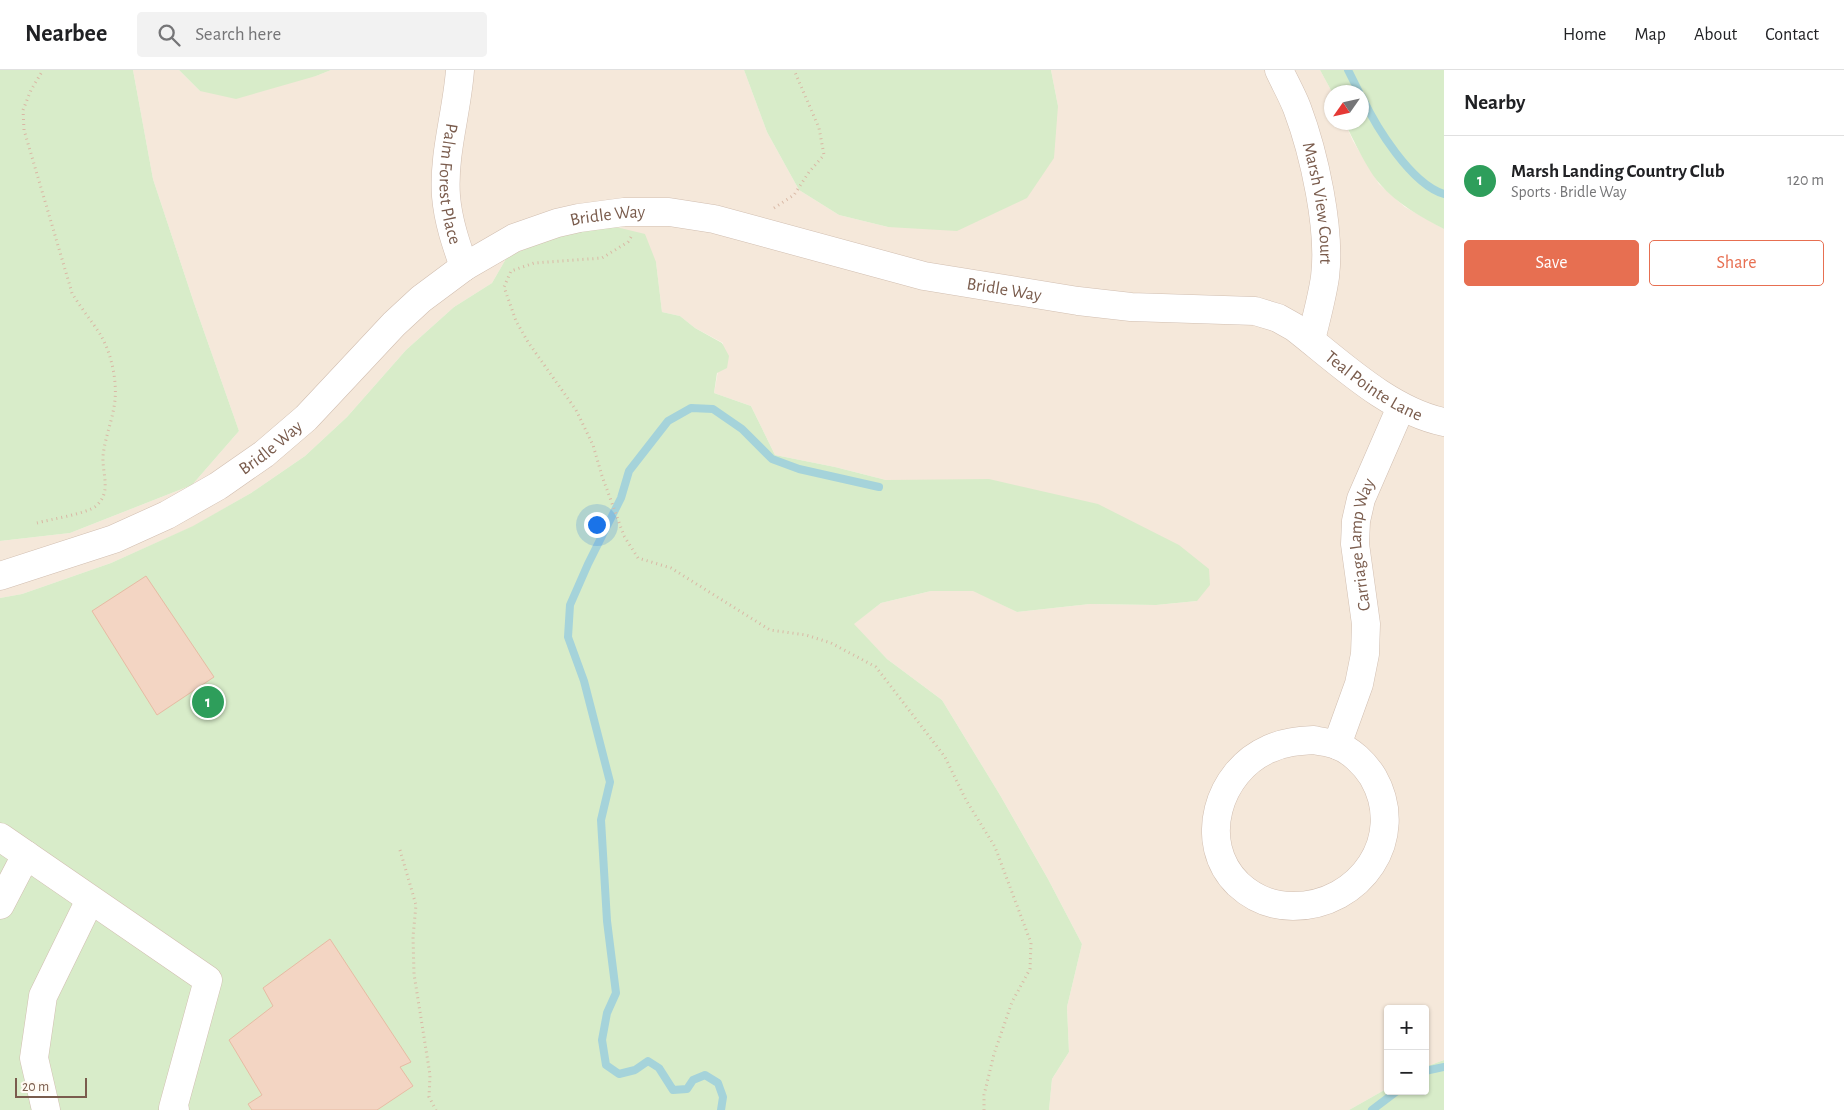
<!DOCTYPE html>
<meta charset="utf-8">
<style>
:root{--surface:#fff;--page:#f2f2f2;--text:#202124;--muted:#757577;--line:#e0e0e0;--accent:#e76f51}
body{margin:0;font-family:"Alegreya Sans",sans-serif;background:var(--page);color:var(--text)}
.controls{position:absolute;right:15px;bottom:15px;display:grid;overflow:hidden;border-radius:5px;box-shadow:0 1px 4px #0004}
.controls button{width:45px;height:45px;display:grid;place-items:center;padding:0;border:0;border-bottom:1px solid var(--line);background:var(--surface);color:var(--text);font:25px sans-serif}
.compass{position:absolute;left:1324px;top:15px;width:45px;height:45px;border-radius:50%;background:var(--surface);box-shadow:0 1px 4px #0004;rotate:236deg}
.scale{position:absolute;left:15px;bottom:12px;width:72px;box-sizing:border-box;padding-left:5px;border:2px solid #7a5c4d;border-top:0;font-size:14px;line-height:18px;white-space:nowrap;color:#7a5c4d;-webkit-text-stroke:4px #fffaf3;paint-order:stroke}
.you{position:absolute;left:596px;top:454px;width:18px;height:18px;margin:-12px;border:4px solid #fff;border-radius:50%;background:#1a73e8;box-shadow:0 0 0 8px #1a73e833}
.badge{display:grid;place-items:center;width:32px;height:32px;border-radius:50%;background:var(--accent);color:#fff;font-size:16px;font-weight:700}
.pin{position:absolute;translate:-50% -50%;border:2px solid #fff;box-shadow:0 1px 5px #0006}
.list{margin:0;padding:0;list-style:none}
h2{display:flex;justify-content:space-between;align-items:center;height:65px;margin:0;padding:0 20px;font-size:21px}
h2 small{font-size:16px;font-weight:400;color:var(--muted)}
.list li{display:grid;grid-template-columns:32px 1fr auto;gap:15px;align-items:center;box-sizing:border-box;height:90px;padding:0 20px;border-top:1px solid var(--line)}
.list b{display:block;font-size:19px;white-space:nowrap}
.list p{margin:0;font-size:16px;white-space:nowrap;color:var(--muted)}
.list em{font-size:16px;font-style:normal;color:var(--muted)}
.actions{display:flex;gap:10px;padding:15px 20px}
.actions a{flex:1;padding:11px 0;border:1px solid var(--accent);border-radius:5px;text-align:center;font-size:18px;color:var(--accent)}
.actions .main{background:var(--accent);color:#fff}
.icon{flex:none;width:28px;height:28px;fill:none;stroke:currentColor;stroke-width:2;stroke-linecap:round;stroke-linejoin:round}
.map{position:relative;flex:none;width:1444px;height:1040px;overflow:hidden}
header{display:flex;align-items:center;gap:30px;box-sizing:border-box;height:70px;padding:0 25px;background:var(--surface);border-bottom:1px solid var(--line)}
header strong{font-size:24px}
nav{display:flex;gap:28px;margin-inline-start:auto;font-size:18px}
.search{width:350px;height:45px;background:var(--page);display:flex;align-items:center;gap:12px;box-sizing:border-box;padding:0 18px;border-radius:5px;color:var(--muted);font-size:19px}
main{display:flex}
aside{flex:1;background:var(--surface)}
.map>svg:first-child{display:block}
.residential{fill:#f5e8da}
.green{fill:#d8ecc9}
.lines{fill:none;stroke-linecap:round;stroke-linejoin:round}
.stream{stroke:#a5d3da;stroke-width:8}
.building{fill:#f3d5c3;stroke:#e6bba3}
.minor-casing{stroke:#d1beb0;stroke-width:29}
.path{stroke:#d9b8a5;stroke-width:3;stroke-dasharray:1 4;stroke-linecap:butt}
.minor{stroke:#fff;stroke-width:28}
.labels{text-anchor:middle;stroke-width:4;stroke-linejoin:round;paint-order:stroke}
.street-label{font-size:18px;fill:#7a5c4d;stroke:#fffaf3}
</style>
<header>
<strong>Nearbee</strong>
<div class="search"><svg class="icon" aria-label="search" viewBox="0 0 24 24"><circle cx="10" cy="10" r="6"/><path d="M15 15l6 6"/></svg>Search here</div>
<nav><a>Home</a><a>Map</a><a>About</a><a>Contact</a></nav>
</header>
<main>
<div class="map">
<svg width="1444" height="1040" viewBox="0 0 1444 1040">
<rect width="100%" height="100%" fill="#fdf6ec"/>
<path class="residential" d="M133 0H179L200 21 316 6 331 0H744L767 62 799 120 839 145 888 157 1058 36 1051 0H1320L1332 22V52L1345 53 1353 71 1379 114 1405 137 1444 159V990L1425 997V939H1388V1018L1349 1040H1049L1052 1009 1069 982 1067 937 1082 874 1048 809 1000 725 942 630 887 589 853 554 881 533 931 521 973 520 1017 542 1090 534 1156 535 1197 531 928 410H886L835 397 775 385 751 336 714 323 723 273 695 258 680 246 662 242 656 192 507 187 492 213 454 237 406 280 347 347 305 386 251 423 194 456 111 493 22 524 0 528V471L70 463 192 415 239 361 194 233 153 109Z"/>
<g class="green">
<path d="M0 0H133L153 109 194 233 239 361 192 415 70 463 0 471Z"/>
<path d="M179 0H331L316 6 236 29 200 21Z"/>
<path d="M744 0H1051L1058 36 1054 88 1027 128 957 161 888 157 839 145 799 120 767 62Z"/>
<path d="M1320 0H1444V159C1421 147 1397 134 1380 114 1368 101 1353 69 1345 53L1362 52V22H1332Z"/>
<path d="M612 156 645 164 656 192 662 242 680 246 695 258 722 273 729 286 727 298 717 303 714 323 751 336 775 385 835 397 886 410 989 409 1098 434 1179 475 1209 499 1210 515 1197 531 1156 535 1090 534 1017 542 973 521H931L881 533 854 554 887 589 942 630 1000 725 1048 809 1082 874 1067 937 1069 982 1052 1009 1049 1040H0V528L22 524 111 493 193 456 251 423 305 386 347 347 406 280 454 237 492 213 507 187 569 160Z"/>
<path d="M1444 990V1040H1349L1388 1018V1021H1425V997Z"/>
</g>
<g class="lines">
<g class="stream">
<path d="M1348 0 1359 22"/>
<path d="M1362 27C1376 57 1411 114 1444 124"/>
<path d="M1425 1001 1444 997"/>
<path d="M721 1040 723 1027 718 1013 705 1005 693 1010 687 1019 673 1020 659 998 648 991 635 1000 619 1004 606 995 602 970 607 943 616 923 607 851 601 750 610 712 584 611 568 567 570 535 588 494 621 428 629 401 668 351 691 338 713 339 742 359 772 389 799 399 879 417"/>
<path d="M1372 1040 1397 1021"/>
</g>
</g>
<g class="building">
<path d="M146 506 214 607 157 645 92 541Z"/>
<path d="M330 869 411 992 400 997 413 1016 377 1040H252L248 1034 262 1025 229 970 273 936 263 918Z"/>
</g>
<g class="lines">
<defs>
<g id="minor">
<path id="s1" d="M460 0C457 42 443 84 446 126 448 151 456 174 464 197"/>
<path id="s2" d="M1279 0C1285 13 1292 25 1297 38 1314 83 1331 159 1325 207 1322 228 1316 249 1311 270"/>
<path id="s3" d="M0 506 114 469 167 445 218 416 264 384 306 348 394 254 421 229 464 197 514 168 557 153 579 148 624 142H669L714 149 924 206 1078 231 1131 237 1255 241 1278 248 1294 257C1338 291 1389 341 1444 352"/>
<path d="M1314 670C1321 672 1329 672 1336 675 1351 680 1365 694 1373 707 1408 768 1360 836 1293 836 1272 836 1253 828 1238 814 1196 773 1218 701 1269 679 1284 672 1298 671 1314 670Z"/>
<path id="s4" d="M1337 675 1359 614 1365 584 1366 554 1355 474 1356 451 1361 429 1401 337"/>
<path d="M0 767 208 910 173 1038 175 1040"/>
<path d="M0 835 26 785"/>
<path d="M46 1040 34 988 43 926 90 830"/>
</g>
</defs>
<use href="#minor" class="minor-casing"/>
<g class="path">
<path d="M774 138 794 125 809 102 824 85 819 58 794 0"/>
<path d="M631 167 628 172 602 188 534 193 511 201 504 217 516 251 528 272 576 340 593 375 602 406 624 466 638 488 671 498 770 560 806 565 831 573 876 597 945 687 966 730 995 777 1031 873 1030 899 1012 932 994 984 984 1025V1040"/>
<path d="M37 453C51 449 86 444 96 436 112 422 102 404 103 386 105 367 113 349 115 330 117 309 111 282 100 264 91 250 80 237 72 223L24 60 23 40 31 20 43 0"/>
<path d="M400 780 416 835 413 867 414 904 430 1005 429 1027 436 1040"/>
</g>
<use href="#minor" class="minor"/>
</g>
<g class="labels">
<g class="street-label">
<text dy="6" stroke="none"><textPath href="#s1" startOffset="115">Palm Forest Place</textPath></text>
<text dy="6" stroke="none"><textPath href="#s2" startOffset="140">Marsh View Court</textPath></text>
<text dy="6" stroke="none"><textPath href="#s3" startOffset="722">Bridle Way</textPath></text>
<text dy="6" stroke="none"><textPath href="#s3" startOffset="1128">Bridle Way</textPath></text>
<text dy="6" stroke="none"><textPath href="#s3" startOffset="1522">Teal Pointe Lane</textPath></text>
<text dy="6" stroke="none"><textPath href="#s3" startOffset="302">Bridle Way</textPath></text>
<text dy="6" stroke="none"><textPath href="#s4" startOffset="206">Carriage Lamp Way</textPath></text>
</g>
</g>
</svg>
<div class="controls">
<button>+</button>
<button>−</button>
</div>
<svg class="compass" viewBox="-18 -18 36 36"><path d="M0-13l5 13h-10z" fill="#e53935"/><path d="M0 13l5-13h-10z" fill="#757577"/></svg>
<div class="scale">20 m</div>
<div class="you"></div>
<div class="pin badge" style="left:208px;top:632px;background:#2e9e5b">1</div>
</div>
<aside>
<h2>Nearby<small></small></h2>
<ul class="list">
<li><span class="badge" style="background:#2e9e5b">1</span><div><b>Marsh Landing Country Club</b><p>Sports · Bridle Way</p></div><em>120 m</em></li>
</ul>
<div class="actions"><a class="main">Save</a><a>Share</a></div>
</aside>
</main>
